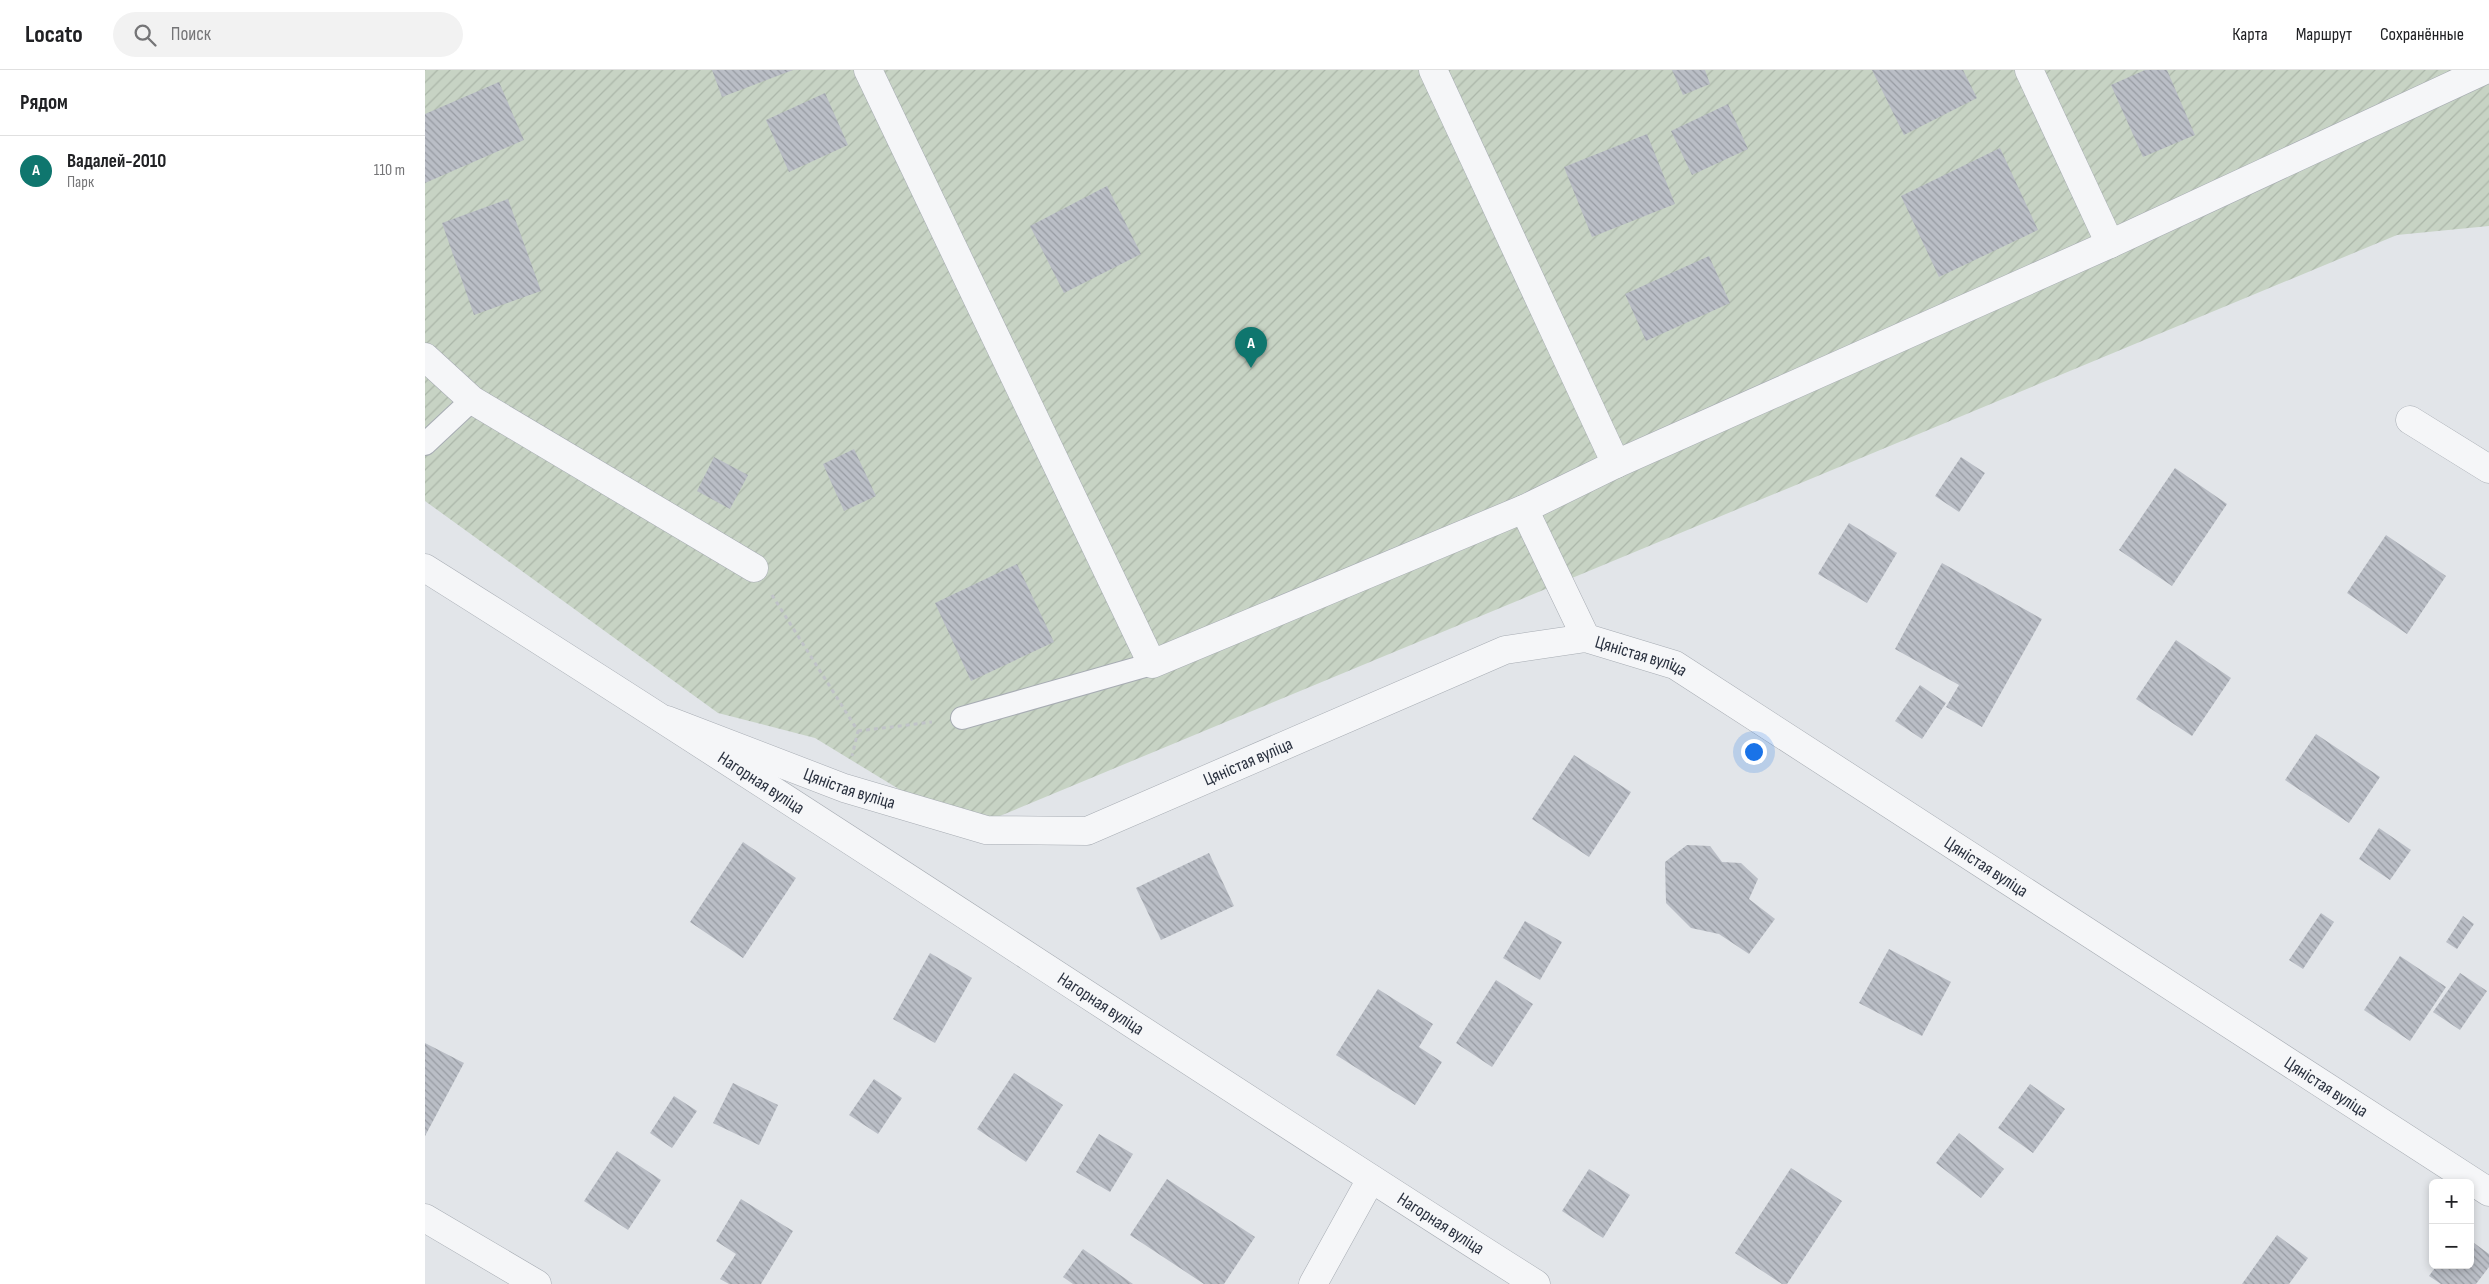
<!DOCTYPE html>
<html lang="ru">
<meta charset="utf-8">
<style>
:root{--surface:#fff;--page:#f2f2f2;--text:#202124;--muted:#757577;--line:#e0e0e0;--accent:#0f766e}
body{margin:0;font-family:"Sofia Sans Condensed",sans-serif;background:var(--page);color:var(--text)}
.controls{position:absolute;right:15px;bottom:15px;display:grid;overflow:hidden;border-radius:8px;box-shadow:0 2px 8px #0003}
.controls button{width:45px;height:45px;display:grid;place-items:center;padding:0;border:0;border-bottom:1px solid var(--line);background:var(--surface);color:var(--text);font:25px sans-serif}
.you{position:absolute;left:1328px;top:681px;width:18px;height:18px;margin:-12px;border:4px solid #fff;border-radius:50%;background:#1a73e8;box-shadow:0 0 0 8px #1a73e833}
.badge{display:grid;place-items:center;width:32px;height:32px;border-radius:50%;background:var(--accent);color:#fff;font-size:16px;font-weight:700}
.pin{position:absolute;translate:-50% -41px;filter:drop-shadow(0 1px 2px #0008)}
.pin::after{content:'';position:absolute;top:26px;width:18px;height:15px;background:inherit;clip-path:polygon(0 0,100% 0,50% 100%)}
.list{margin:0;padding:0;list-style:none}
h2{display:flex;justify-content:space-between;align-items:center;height:65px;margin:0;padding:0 20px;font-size:21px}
h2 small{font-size:16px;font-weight:400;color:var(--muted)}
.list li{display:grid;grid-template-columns:32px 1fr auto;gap:15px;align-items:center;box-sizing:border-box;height:70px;padding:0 20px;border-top:1px solid var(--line)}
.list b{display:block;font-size:19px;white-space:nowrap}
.list p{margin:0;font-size:16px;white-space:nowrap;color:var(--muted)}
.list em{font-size:16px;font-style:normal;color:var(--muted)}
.icon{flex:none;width:28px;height:28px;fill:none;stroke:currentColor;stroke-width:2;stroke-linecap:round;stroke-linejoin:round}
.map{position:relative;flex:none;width:2064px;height:1214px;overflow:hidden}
header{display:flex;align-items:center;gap:30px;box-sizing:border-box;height:70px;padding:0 25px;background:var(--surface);border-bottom:1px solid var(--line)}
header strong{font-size:24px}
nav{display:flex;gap:28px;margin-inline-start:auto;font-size:18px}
.search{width:350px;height:45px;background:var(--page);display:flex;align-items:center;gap:12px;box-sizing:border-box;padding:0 18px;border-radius:28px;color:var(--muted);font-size:19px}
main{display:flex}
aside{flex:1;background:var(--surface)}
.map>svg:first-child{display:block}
.garden{fill:url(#garden-furrows)}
.building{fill:url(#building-back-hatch)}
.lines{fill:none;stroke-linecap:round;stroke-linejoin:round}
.lane-casing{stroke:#a7acb3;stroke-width:24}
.street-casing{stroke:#a7acb3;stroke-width:29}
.path{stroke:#c0c3c8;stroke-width:3;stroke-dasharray:4 4;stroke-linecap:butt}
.lane{stroke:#f5f6f8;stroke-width:22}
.street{stroke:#f5f6f8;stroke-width:28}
.labels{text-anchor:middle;stroke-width:4;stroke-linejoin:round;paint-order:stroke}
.street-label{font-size:18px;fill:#2b3240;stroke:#f2f4f7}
</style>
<header>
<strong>Locato</strong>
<div class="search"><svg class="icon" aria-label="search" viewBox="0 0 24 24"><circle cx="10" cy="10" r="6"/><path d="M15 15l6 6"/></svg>Поиск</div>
<nav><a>Карта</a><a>Маршрут</a><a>Сохранённые</a></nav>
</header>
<main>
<aside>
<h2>Рядом<small></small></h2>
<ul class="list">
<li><span class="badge">A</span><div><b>Вадалей-2010</b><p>Парк</p></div><em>110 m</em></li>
</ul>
</aside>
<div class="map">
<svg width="2064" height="1214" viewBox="0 0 2064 1214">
<defs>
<pattern id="garden-furrows" width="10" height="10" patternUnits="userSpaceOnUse" patternTransform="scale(1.25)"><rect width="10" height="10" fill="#c7d3c4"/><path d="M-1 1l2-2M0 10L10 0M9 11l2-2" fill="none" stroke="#abb6a9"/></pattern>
<pattern id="building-back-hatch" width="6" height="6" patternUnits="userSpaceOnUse" patternTransform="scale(1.25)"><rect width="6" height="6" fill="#babec6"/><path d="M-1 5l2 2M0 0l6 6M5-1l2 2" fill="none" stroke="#979ba2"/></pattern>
</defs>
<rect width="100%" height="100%" fill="#e2e5e9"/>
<path class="garden" d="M0 0H2064V156L1972 165 541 760 390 668 293 643 0 431Z"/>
<g class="building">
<path d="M287 0H368L297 27Z"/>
<path d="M1247 0H1280L1285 14 1258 25Z"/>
<path d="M1447 0H1538L1552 28 1479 65Z"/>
<path d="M1720 0H1742L1770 65 1718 87 1686 15Z"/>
<path d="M74 12 99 70 0 113V44Z"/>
<path d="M400 23 423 75 364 102 341 50Z"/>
<path d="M1303 34 1323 79 1267 105 1246 61Z"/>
<path d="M1222 64 1250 134 1167 167 1139 97Z"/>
<path d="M1575 78 1613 160 1514 207 1476 126Z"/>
<path d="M682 116 716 184 639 223 605 156Z"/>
<path d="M83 129 116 221 49 245 17 153Z"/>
<path d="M1284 186 1305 233 1221 271 1200 224Z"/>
<path d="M429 379 451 426 419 441 398 394Z"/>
<path d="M289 387 323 405 305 439 272 421Z"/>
<path d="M1536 387 1560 403 1534 442 1510 426Z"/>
<path d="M1750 398 1802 434 1747 516 1694 480Z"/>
<path d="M1424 453 1472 483 1442 533 1393 504Z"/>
<path d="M1961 465 2021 506 1982 564 1922 523Z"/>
<path d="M1517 493 1617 549 1557 657 1521 637 1534 615 1470 579Z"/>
<path d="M592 494 629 572 546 611 510 533Z"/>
<path d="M1751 570 1806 608 1767 666 1711 629Z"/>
<path d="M1495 615 1521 633 1497 669 1470 651Z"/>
<path d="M1891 664 1955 707 1924 753 1860 710Z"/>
<path d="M1149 685 1206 722 1164 787 1107 749Z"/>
<path d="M1954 758 1986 780 1965 810 1934 789Z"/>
<path d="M318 772 371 808 318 888 265 852Z"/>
<path d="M1262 775 1285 776 1297 792 1316 793 1333 809 1324 829 1350 849 1324 884 1294 864 1266 858 1241 833 1240 792Z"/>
<path d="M784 783 809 836 736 870 711 818Z"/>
<path d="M1896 843 1909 852 1878 899 1864 890Z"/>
<path d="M2038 846 2049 854 2032 879 2021 872Z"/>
<path d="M1100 851 1137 872 1115 910 1078 888Z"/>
<path d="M1464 879 1526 912 1497 966 1434 933Z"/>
<path d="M505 883 547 908 510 973 468 949Z"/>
<path d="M1975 886 2021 917 1985 971 1939 940Z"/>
<path d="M2035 903 2062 921 2035 960 2008 942Z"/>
<path d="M1071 910 1108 934 1067 997 1031 973Z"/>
<path d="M953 919 1008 954 994 977 1017 992 990 1035 911 985Z"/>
<path d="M0 973 39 993 0 1066Z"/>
<path d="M589 1003 638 1035 601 1092 552 1059Z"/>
<path d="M449 1009 477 1028 453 1064 424 1045Z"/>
<path d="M308 1013 353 1035 334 1075 288 1053Z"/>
<path d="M1605 1014 1640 1039 1608 1083 1573 1058Z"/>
<path d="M249 1026 272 1041 247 1078 225 1063Z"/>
<path d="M1534 1063 1579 1099 1556 1128 1511 1093Z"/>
<path d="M674 1064 708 1084 685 1122 651 1102Z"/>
<path d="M192 1081 236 1110 203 1160 159 1131Z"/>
<path d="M1366 1098 1417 1131 1362 1214H1357L1310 1183Z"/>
<path d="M1164 1099 1205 1125 1178 1168 1137 1141Z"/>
<path d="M742 1109 830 1167 799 1214H779L705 1165Z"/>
<path d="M316 1129 368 1161 336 1214H304L295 1209 311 1184 291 1171Z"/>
<path d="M1852 1165 1883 1188 1864 1214H1817Z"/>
<path d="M2045 1170 2064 1184V1197L2051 1214H2016L2004 1206 2012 1195H2045Z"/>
<path d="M658 1179 708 1214H648L638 1207Z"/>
</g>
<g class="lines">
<defs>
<g id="lane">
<path d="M0 374 47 330"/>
<path d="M537 648 727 594"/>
</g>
<g id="street">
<path d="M443 0 727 594 1099 439 1191 394 1685 174 2060 0"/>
<path d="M1008 0 1191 394"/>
<path d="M1604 0 1685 174"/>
<path d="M0 287 47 330 329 498"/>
<path d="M1985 350 2064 399"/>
<path d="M1099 439 1161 568"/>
<path id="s1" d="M0 498C373 732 739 978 1111 1214"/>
<path id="s2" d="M242 650 419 718 561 760 662 761 1080 580 1161 568 1250 595 2064 1122"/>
<path d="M0 1148 112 1214"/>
<path d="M888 1214 946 1109"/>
</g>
</defs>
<use href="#lane" class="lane-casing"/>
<use href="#street" class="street-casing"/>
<g class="path">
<path d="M347 525 433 661 427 686"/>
<path d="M433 661 507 652"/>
</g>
<use href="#lane" class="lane"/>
<use href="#street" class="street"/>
</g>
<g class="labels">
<g class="street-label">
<text dy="6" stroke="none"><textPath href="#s2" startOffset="1034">Цяністая вуліца</textPath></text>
<text dy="6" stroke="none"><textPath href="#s2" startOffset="614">Цяністая вуліца</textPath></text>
<text dy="6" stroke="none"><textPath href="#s1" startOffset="399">Нагорная вуліца</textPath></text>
<text dy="6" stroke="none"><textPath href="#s2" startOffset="195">Цяністая вуліца</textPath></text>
<text dy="6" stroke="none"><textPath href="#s2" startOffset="1440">Цяністая вуліца</textPath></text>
<text dy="6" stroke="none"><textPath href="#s1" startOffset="804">Нагорная вуліца</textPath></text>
<text dy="6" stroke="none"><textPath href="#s2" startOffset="1845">Цяністая вуліца</textPath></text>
<text dy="6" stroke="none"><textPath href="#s1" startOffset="1209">Нагорная вуліца</textPath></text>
</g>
</g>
</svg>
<div class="controls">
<button>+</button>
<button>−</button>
</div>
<div class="you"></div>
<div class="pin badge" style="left:826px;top:298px">A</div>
</div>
</main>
